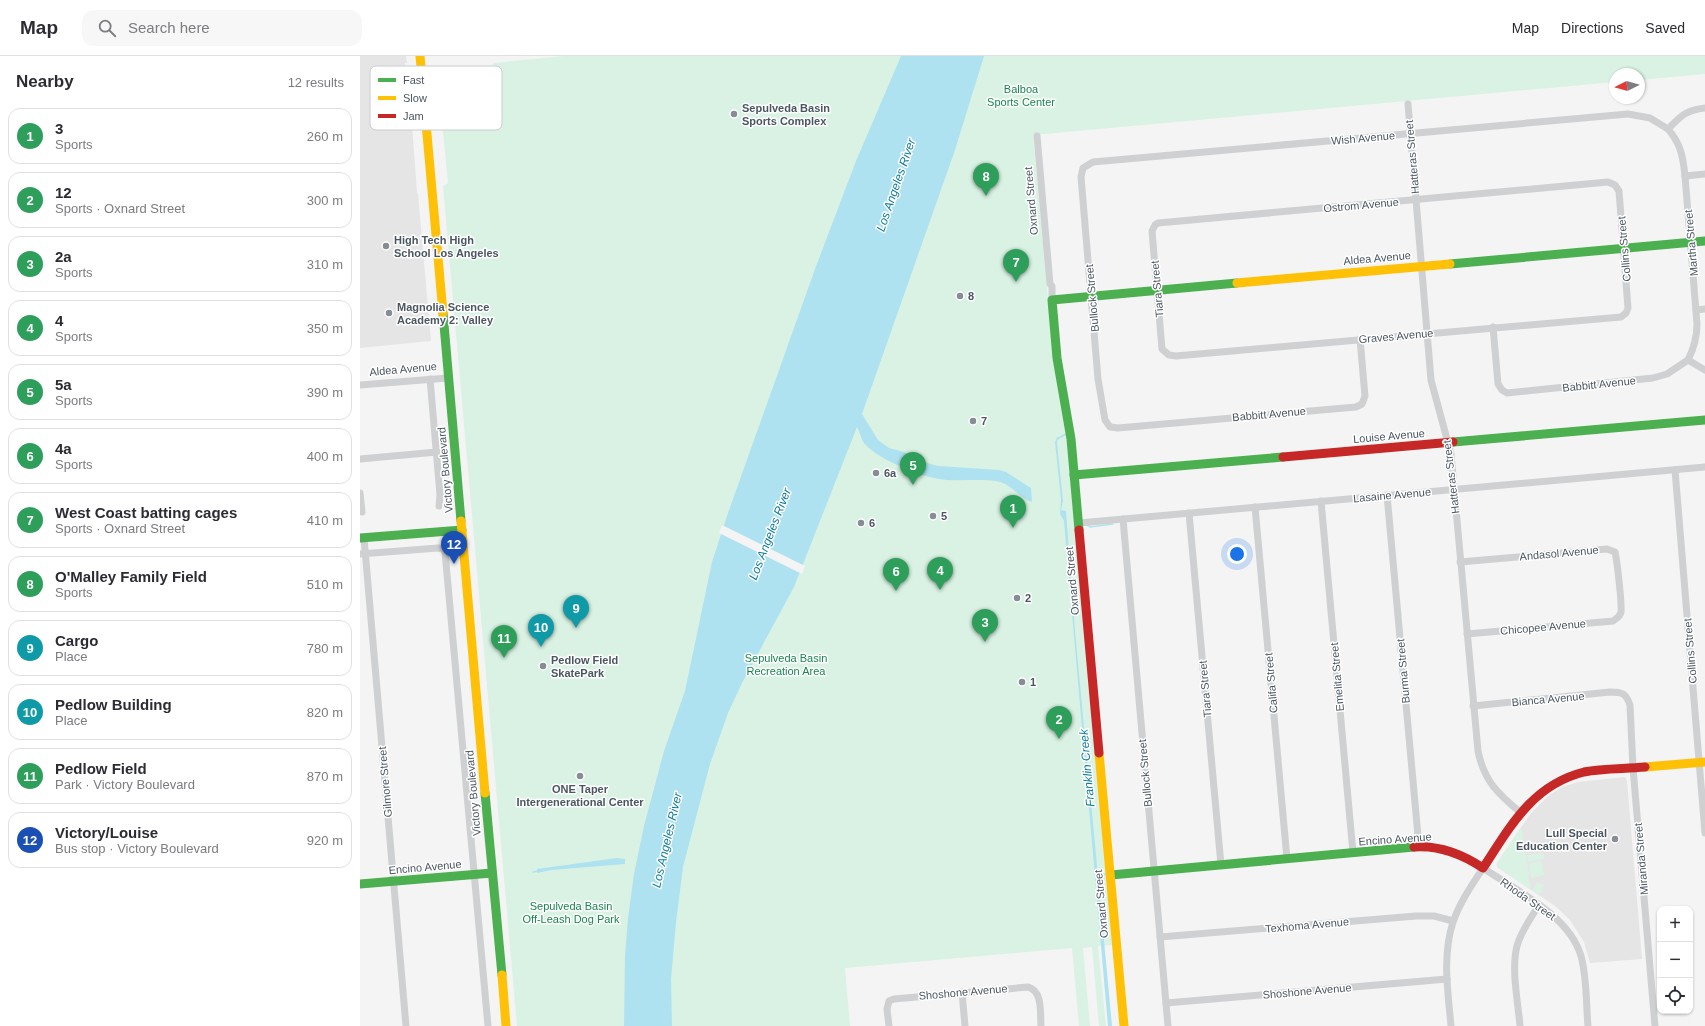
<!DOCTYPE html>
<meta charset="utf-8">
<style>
:root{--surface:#fff;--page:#f7f7f7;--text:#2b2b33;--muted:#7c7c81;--line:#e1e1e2;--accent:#868d94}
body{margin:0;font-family:Arial,sans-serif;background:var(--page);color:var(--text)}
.controls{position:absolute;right:12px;bottom:12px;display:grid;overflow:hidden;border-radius:8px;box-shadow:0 1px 3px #0004}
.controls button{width:36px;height:36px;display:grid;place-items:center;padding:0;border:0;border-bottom:1px solid var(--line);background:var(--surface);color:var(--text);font:20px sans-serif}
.compass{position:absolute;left:1249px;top:12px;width:36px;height:36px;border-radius:50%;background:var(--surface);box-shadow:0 1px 3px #0004;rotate:265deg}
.you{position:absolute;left:877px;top:498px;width:14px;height:14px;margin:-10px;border:3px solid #fff;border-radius:50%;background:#1a73e8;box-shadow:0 0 0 6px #1a73e833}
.badge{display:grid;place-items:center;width:26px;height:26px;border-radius:50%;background:var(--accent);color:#fff;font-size:13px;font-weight:700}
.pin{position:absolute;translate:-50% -33px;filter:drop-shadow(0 1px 2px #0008)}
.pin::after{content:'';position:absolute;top:21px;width:14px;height:12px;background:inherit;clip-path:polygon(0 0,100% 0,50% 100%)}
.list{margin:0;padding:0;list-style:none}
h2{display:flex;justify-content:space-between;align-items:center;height:52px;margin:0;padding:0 16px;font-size:17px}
h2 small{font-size:13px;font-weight:400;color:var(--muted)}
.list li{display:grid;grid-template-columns:26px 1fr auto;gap:12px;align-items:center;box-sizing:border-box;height:56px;margin:0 8px 8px;padding:0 8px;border:1px solid var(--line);border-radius:12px}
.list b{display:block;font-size:15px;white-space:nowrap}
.list p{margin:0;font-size:13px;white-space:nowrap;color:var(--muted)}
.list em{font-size:13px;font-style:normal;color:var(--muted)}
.icon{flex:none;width:22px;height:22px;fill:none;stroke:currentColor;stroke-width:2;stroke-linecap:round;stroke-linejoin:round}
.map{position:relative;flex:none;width:1345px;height:970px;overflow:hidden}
header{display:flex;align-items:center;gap:24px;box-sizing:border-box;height:56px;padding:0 20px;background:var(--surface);border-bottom:1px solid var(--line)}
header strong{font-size:19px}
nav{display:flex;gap:22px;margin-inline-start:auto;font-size:14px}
.search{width:280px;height:36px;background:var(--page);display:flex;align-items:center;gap:10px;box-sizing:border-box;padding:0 14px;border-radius:12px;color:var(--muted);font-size:15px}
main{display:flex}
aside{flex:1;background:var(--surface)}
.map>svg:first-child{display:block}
.education{fill:#e6e5e6}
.green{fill:#d9f2e3}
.water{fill:#aee2f0}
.pier{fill:#f4f4f4}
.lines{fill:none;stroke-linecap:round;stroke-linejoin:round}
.stream{stroke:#aee2f0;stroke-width:1.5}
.street{stroke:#ced0d2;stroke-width:7}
.fast{stroke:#4caf50;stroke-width:9}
.slow{stroke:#ffc107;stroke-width:9}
.jam{stroke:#c62828;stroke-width:9}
.poi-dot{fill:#868d94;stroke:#fff;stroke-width:1.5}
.labels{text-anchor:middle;stroke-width:3;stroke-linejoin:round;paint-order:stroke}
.park-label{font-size:11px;fill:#17864f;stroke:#fff}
.poi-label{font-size:11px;font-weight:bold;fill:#4a5661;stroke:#fff;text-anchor:start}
.street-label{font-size:11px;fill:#4a5661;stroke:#fff}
.water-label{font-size:12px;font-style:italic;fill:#0c7c9b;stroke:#fff}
.key{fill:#fff;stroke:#c9ccd0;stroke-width:1}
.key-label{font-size:11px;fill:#4a5661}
</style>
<header>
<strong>Map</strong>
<div class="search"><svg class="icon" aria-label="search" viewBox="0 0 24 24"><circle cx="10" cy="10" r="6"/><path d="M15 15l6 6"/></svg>Search here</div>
<nav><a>Map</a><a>Directions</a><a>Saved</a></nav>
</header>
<main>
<aside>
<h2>Nearby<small>12 results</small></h2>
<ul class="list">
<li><span class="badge" style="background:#2e9e5b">1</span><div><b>3</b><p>Sports</p></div><em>260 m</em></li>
<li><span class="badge" style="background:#2e9e5b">2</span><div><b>12</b><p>Sports · Oxnard Street</p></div><em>300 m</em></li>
<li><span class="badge" style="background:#2e9e5b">3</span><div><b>2a</b><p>Sports</p></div><em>310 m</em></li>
<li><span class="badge" style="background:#2e9e5b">4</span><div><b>4</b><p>Sports</p></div><em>350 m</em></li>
<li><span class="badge" style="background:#2e9e5b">5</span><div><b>5a</b><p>Sports</p></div><em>390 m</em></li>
<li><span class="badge" style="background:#2e9e5b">6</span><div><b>4a</b><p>Sports</p></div><em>400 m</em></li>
<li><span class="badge" style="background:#2e9e5b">7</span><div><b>West Coast batting cages</b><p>Sports · Oxnard Street</p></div><em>410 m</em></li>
<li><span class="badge" style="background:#2e9e5b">8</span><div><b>O'Malley Family Field</b><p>Sports</p></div><em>510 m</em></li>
<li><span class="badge" style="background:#0f9aa8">9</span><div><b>Cargo</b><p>Place</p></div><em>780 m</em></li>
<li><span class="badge" style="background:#0f9aa8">10</span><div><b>Pedlow Building</b><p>Place</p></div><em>820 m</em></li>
<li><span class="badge" style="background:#2e9e5b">11</span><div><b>Pedlow Field</b><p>Park · Victory Boulevard</p></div><em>870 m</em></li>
<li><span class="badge" style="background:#1a4fb4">12</span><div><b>Victory/Louise</b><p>Bus stop · Victory Boulevard</p></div><em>920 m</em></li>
</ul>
</aside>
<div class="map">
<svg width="1345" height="970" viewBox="0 0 1345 970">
<rect width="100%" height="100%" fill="#f4f4f4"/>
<g class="education">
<path d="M0 0H46L47 7H45V16H48L57 136 58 138 71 285 0 292Z"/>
<path d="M1265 721 1267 725 1282 903 1230 907 1224 886 1210 864 1195 850 1137 811V807L1171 757 1188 740 1202 731 1218 726Z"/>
</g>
<g class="green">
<path d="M204 0H1345V18L1279 24V18H1255V26L673 79 694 308 707 387 752 889 738 890 746 970H739L732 891 723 892 730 970H719L712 892 485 912 490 970H157L83 130 88 127 78 24 133 18V8L134 7Z"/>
<path d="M1161 771 1169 818 1168 821 1171 831 1169 833 1136 809Z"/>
<path d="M1183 797 1184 803 1168 806 1167 799Z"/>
<path d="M1181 805 1184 819 1171 822 1169 807Z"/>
<path d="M1177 826 1184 829 1179 839 1173 835Z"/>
</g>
<g class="water">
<path d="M541 0H624L595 94 502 358 518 384 529 392 544 396 560 403 567 407 578 410 639 414 646 416 671 432 672 446C659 442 651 427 636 425 620 423 603 425 587 424 566 423 518 404 504 387 501 383 500 376 497 371L434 531 382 627 368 657 350 708 323 811 316 866 311 923 312 970H264L265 899 268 862 274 818 284 770 304 695 325 635 352 506 368 457 455 213 496 105Z"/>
<path d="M698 380 697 387 703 445 701 454 706 455 715 575 752 970H748L704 465 700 458 701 443 695 386Z"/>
<path d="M257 802 265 803V808L191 814 177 817V813Z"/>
</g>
<path class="pier" d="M362 469 445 510 442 518 359 477Z"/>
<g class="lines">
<g class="stream">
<path d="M697 383 706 378"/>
<path d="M727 469 730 471 753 468"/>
<path d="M173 816 179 815"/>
<path d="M737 819 747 818"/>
</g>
<g class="street">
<path d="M1048 48 1071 324 1091 398 1118 695C1124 725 1138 738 1161 757"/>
<path d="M1308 73C1321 88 1323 101 1325 120L1337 268C1337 282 1334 292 1328 304"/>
<path d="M677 80 690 228 692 230V244"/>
<path d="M1325 120 1345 118"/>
<path d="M1248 126 1255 129 1259 135 1268 252 1266 257 1261 261 816 300 809 299 802 293 792 175 795 169 798 167Z"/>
<path d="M1336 254 1345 253"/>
<path d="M1133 271 1138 328 1142 334 1147 337 1293 322 1307 318 1328 304 1345 314"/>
<path d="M1000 283 1005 340 1002 348 996 351 758 372 750 371 745 364 738 323 721 121 723 112 733 106 1268 58 1290 62 1308 73C1321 60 1326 54 1345 52"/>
<path d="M70 323 80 439 79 450"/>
<path d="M0 329 88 322"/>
<path d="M0 403 77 396"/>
<path d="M1315 414 1345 777"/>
<path d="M0 437 2 456"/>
<path d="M1027 439 1059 791"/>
<path d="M961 445 993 797"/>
<path d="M895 451 927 803"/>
<path d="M829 457 861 809"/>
<path d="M763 463 808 970"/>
<path d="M719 467 1345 411"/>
<path d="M4 482 46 970"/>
<path d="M0 498 78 492 83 493 85 496 128 970"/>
<path d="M1100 506 1247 493 1255 496C1257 504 1262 548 1261 556 1260 561 1257 562 1253 565L1107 578"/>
<path d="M1113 650 1250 636C1262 636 1266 637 1270 649L1273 712 1295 970"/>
<path d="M800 881 1056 860H1074L1093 865"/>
<path d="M602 936 605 970"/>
<path d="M806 947 1087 923"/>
<path d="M529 970 527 953 529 945 534 943 668 931C683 935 680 957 681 970"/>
<path d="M1091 970C1088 936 1082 900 1093 866 1100 846 1112 829 1123 812 1157 835 1209 859 1221 900 1227 922 1226 947 1228 970"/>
<path d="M1160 970C1158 946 1151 913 1157 890 1161 875 1171 862 1179 849"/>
</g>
<g class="fast">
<path d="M1090 208 1345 185"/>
<path d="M83 257 101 465"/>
<path d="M1093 386 1345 364"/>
<path d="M714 419 923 401"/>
<path d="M719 474 711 383 697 302 692 244 877 227"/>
<path d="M0 482 102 474"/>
<path d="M125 737 142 919"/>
<path d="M751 819 1054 791"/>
<path d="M0 828 132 817"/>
</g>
<g class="slow">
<path d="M60 0 83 257"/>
<path d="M877 227 1090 208"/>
<path d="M101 465 125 737"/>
<path d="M739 697 764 970"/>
<path d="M1285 711 1345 706"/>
<path d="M142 919 146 970"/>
</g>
<g class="jam">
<path d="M923 401 1093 386"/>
<path d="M719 474 739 697"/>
<path d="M1054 791C1080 789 1102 798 1123 812 1150 771 1172 729 1224 716 1243 712 1265 713 1285 711"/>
</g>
</g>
<g class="poi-dot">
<circle cx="374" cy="58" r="4"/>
<circle cx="26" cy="190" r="4"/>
<circle cx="600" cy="240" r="4"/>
<circle cx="29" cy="257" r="4"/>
<circle cx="613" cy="365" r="4"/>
<circle cx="516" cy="417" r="4"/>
<circle cx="573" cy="460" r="4"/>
<circle cx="501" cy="467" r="4"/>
<circle cx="657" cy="542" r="4"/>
<circle cx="183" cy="610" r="4"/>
<circle cx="662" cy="626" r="4"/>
<circle cx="220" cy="720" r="4"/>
<circle cx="1255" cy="783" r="4"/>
</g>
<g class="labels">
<g class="park-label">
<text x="661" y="37">Balboa<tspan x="661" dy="13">Sports Center</tspan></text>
<text x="426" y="606">Sepulveda Basin<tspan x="426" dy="13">Recreation Area</tspan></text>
<text x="211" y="854">Sepulveda Basin<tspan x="211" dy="13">Off-Leash Dog Park</tspan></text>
</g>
<g class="poi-label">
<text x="382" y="56">Sepulveda Basin<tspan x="382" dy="13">Sports Complex</tspan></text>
<text x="34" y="188">High Tech High<tspan x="34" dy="13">School Los Angeles</tspan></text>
<text x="608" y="244">8</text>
<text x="37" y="255">Magnolia Science<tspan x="37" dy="13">Academy 2: Valley</tspan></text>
<text x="621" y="369">7</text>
<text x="524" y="421">6a</text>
<text x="581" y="464">5</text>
<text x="509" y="471">6</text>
<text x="665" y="546">2</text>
<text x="191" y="608">Pedlow Field<tspan x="191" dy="13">SkatePark</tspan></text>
<text x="670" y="630">1</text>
<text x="220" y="737" text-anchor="middle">ONE Taper<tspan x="220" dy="13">Intergenerational Center</tspan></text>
<text x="1247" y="781" text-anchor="end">Lull Special<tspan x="1247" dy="13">Education Center</tspan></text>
</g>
<g class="street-label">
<text transform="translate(1003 82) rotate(-5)" y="4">Wish Avenue</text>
<text transform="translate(1052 101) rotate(-95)" y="4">Hatteras Street</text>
<text transform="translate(671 145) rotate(-95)" y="4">Oxnard Street</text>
<text transform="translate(1001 149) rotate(-5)" y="4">Ostrom Avenue</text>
<text transform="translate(1331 187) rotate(-95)" y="4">Martha Street</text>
<text transform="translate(1264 193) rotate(-95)" y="4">Collins Street</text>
<text transform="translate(1017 202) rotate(-5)" y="4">Aldea Avenue</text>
<text transform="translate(797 233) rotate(-95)" y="4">Tiara Street</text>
<text transform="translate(732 242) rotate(-95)" y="4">Bullock Street</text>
<text transform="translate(1036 280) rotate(-5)" y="4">Graves Avenue</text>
<text transform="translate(43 313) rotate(-5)" y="4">Aldea Avenue</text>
<text transform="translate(1239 328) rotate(-6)" y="4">Babbitt Avenue</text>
<text transform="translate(909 358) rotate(-5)" y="4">Babbitt Avenue</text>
<text transform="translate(1029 380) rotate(-5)" y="4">Louise Avenue</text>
<text transform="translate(85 414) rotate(-95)" y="4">Victory Boulevard</text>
<text transform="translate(1091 421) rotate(-97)" y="4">Hatteras Street</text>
<text transform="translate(1032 439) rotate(-5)" y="4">Lasaine Avenue</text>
<text transform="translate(1199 497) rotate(-5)" y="4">Andasol Avenue</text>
<text transform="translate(712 525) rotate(-95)" y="4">Oxnard Street</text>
<text transform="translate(1183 571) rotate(-5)" y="4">Chicopee Avenue</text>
<text transform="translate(1330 595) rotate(-95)" y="4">Collins Street</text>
<text transform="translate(1043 615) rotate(-95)" y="4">Burma Street</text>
<text transform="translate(977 621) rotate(-95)" y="4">Emelita Street</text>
<text transform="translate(911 627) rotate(-95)" y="4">Califa Street</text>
<text transform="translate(845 633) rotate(-95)" y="4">Tiara Street</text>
<text transform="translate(1188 643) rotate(-5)" y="4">Bianca Avenue</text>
<text transform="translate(785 717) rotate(-95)" y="4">Bullock Street</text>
<text transform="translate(25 726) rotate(-95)" y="4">Gilmore Street</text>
<text transform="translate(113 737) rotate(-95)" y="4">Victory Boulevard</text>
<text transform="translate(1035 783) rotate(-4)" y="4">Encino Avenue</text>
<text transform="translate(1281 803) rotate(-95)" y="4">Miranda Street</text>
<text transform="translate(65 811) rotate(-5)" y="4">Encino Avenue</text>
<text transform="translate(1168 843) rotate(35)" y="4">Rhoda Street</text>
<text transform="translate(741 848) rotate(-95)" y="4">Oxnard Street</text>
<text transform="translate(947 869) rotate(-5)" y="4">Texhoma Avenue</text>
<text transform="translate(947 935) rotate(-5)" y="4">Shoshone Avenue</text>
<text transform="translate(603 936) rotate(-5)" y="4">Shoshone Avenue</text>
</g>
<g class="water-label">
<text transform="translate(536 129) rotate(-71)" y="4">Los Angeles River</text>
<text transform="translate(410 478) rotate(-69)" y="4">Los Angeles River</text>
<text transform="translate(727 712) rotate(-95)" y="4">Franklin Creek</text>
<text transform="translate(307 784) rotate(-77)" y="4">Los Angeles River</text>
</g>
</g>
<rect x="10" y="10" width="132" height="64" rx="6" class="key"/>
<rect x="18" y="22" width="18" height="4" fill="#4caf50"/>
<rect x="18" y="40" width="18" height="4" fill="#ffc107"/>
<rect x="18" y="58" width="18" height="4" fill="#c62828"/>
<g class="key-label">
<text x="43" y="28">Fast</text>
<text x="43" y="46">Slow</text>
<text x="43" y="64">Jam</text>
</g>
</svg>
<div class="controls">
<button>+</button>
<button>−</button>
<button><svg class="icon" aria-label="locate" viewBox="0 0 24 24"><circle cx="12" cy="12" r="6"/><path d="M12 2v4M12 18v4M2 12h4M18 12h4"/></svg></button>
</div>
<svg class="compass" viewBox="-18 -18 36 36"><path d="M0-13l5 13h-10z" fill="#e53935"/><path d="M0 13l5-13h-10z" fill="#7c7c81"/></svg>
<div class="you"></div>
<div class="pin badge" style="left:653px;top:472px;background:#2e9e5b">1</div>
<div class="pin badge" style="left:699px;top:683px;background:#2e9e5b">2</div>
<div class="pin badge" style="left:625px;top:586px;background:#2e9e5b">3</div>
<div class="pin badge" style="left:580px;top:534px;background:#2e9e5b">4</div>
<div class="pin badge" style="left:553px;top:429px;background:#2e9e5b">5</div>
<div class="pin badge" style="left:536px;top:535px;background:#2e9e5b">6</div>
<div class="pin badge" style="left:656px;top:226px;background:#2e9e5b">7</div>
<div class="pin badge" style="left:626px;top:140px;background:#2e9e5b">8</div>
<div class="pin badge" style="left:216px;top:572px;background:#0f9aa8">9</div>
<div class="pin badge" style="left:181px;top:591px;background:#0f9aa8">10</div>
<div class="pin badge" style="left:144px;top:602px;background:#2e9e5b">11</div>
<div class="pin badge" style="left:94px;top:508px;background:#1a4fb4">12</div>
</div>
</main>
